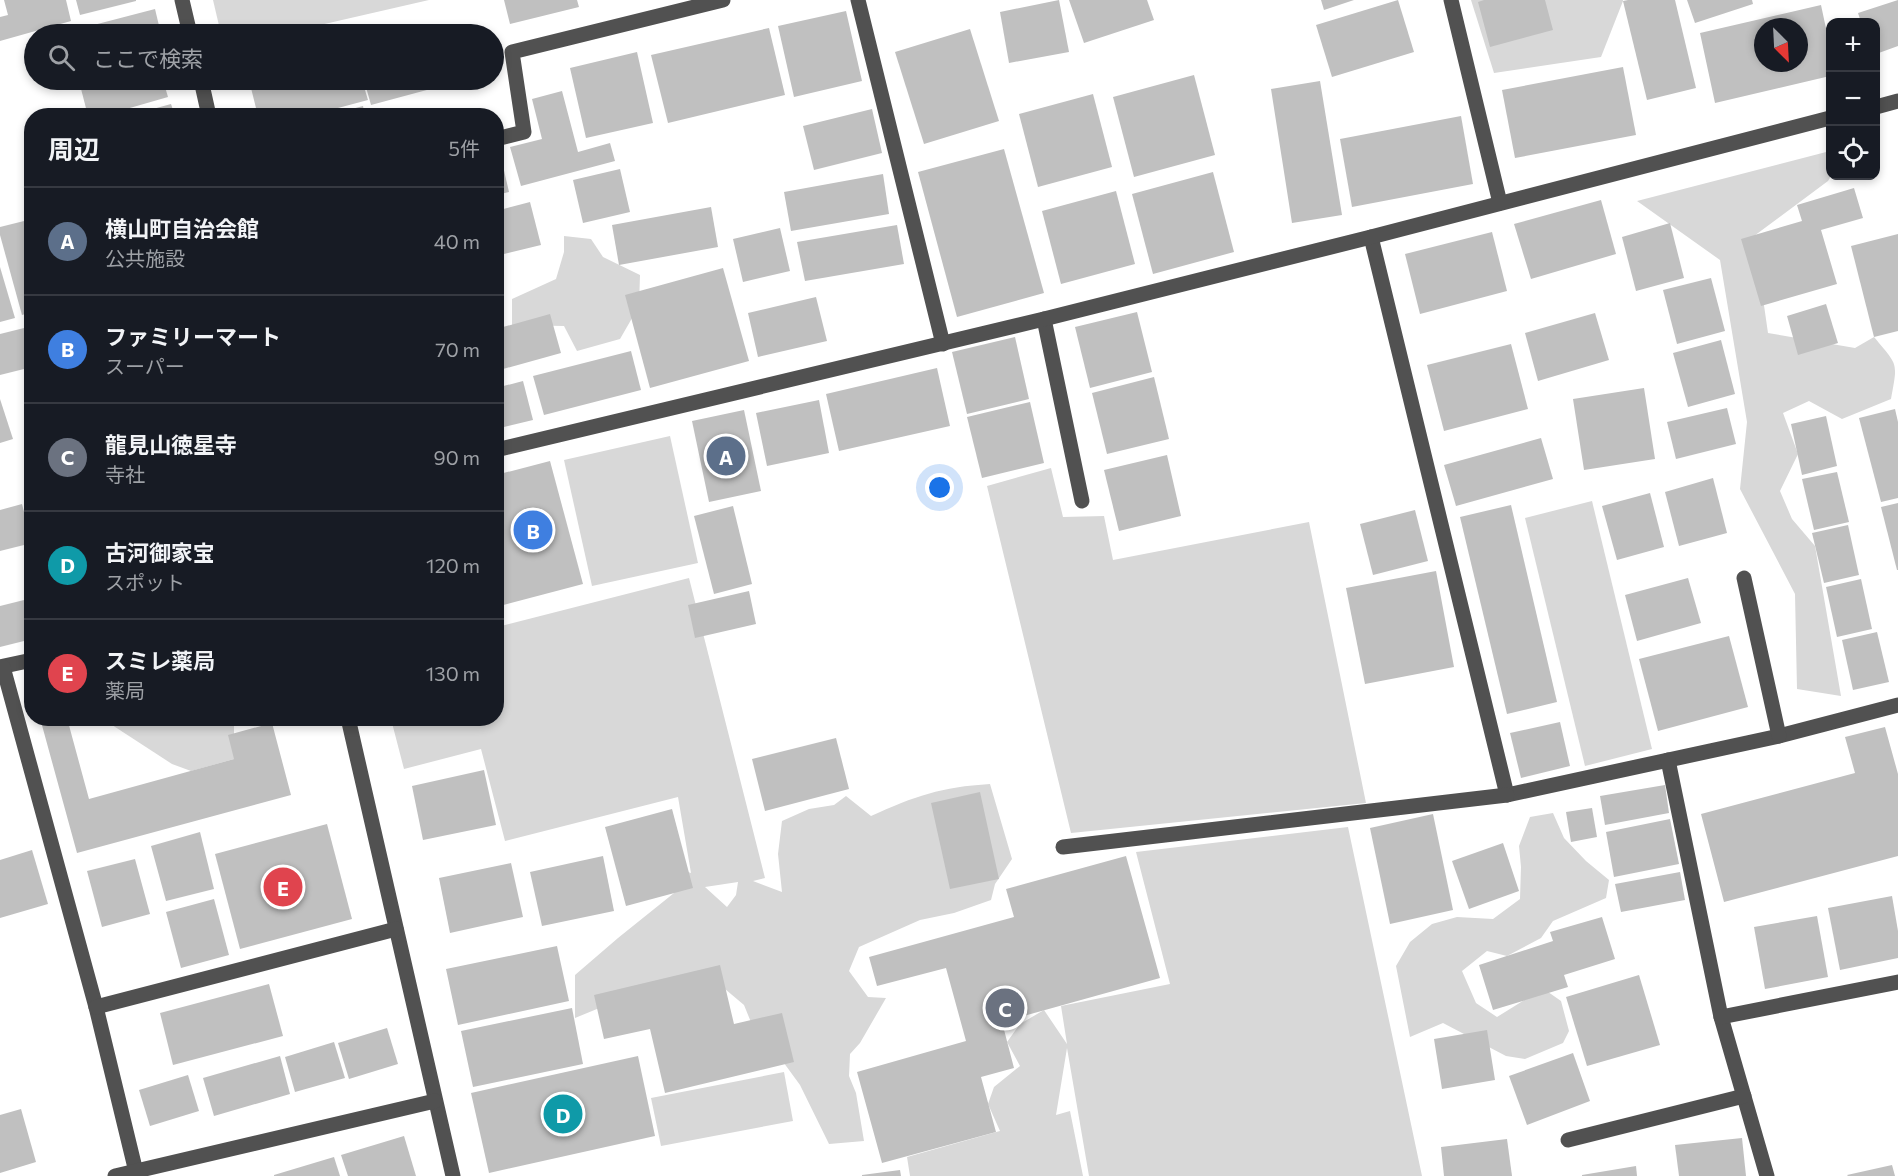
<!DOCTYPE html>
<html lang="ja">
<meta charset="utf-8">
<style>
:root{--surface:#171b24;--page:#20242c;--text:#f1f3f6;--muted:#9ea1a6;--line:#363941;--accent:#7c3aed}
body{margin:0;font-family:Commissioner,"Noto Sans JP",sans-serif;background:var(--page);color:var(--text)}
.controls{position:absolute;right:18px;top:18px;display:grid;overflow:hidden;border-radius:12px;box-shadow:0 3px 9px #0003}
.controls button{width:54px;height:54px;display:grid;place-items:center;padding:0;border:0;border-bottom:2px solid var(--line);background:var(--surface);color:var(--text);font:30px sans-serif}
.compass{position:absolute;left:1754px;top:18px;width:54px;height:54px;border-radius:50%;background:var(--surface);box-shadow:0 3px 9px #0003;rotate:156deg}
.you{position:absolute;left:940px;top:488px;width:21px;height:21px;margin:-15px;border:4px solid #fff;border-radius:50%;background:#1a73e8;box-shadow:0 0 0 9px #1a73e833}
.badge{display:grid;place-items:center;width:39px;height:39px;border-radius:50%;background:var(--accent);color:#fff;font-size:20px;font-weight:700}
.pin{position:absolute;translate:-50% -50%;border:3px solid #fff;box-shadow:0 2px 6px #0006}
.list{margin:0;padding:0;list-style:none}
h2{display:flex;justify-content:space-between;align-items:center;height:78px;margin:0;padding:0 24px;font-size:26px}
h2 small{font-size:20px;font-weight:400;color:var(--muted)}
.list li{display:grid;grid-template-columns:39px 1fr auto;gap:18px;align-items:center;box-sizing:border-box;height:108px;padding:0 24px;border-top:2px solid var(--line)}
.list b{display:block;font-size:22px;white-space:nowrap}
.list p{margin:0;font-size:20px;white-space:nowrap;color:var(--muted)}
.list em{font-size:20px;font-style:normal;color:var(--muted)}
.icon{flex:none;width:33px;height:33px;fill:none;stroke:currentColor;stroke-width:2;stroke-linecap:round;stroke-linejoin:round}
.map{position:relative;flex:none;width:1898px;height:1176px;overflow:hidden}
.search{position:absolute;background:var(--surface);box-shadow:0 3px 9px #0003;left:24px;top:24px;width:480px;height:66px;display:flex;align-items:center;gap:15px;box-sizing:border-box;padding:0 21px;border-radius:33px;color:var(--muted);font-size:22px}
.panel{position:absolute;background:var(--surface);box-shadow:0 3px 9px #0003;left:24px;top:108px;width:480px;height:618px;border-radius:24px}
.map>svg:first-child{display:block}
.green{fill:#d8d8d8;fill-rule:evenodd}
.building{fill:#c0c0c0;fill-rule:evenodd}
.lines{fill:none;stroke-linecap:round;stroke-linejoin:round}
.minor{stroke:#515151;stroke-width:15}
</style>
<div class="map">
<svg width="1898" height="1176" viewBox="0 0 1898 1176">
<rect width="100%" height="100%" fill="#fff"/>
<g class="green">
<path d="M213 0H429L281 34H221Z"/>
<path d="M1471 0H1623V1L1601 57 1494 73Z"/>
<path d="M1830 151 1831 176 1828 181 1754 236 1768 333 1855 348 1874 337C1898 366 1898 361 1891 399L1842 419 1809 401 1783 413 1798 454 1780 491 1792 519 1815 546 1841 696 1797 689 1795 594 1740 489 1747 422 1720 260 1637 201Z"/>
<path d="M564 236 591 239 603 257 640 275 639 306 620 339 577 351 564 326 512 325V299L556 279 564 252Z"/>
<path d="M670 436 698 563 592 586 564 460Z"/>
<path d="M1051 468 1063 517 1104 516 1113 560 1309 522 1366 803 1071 833 987 486Z"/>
<path d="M1592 501 1652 749 1585 766 1525 518Z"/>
<path d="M689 578 765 878 753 881 782 892 778 854 782 821 809 809 834 805 846 796 871 816C915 796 941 787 990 784L1012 859 995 884 991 900 954 913 920 920 859 947 849 971 868 997 886 998 860 1043 850 1054 849 1076 856 1093 864 1141 829 1144 800 1085 773 1048 757 1037 744 1005 725 989 631 995 575 1018V975L618 938 684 885 688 872 691 873 678 797 505 841 481 749 404 769 391 719 496 718 497 627ZM738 882 736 895 727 907 705 887Z"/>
<path d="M111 718 234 719V759L191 771 172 764 109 723Z"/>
<path d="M1553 813 1564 838 1586 861 1609 880 1606 898 1553 921 1541 938 1507 956 1487 951 1462 971 1476 1003 1497 1017 1526 999 1541 987 1561 1001 1569 1031 1563 1043 1525 1059 1506 1056 1443 1023 1410 1037 1396 966 1410 942 1432 924 1457 917 1493 919 1520 899 1521 867 1519 846 1530 817Z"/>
<path d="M1348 827 1422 1176H1089L1067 1048 1056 1115 1070 1111 1083 1176H910L907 1157 1000 1131 988 1104 994 1087 1020 1066 1007 1042 1020 1024 1044 1010 1067 1044 1061 1006 1170 984 1136 852Z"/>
<path d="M784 1072 793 1121 661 1146 651 1098Z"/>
</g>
<g class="building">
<path d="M4 0H66L71 21 0 41V17L8 15Z"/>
<path d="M76 0H136V1L80 15Z"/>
<path d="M504 0H577L579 7 510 24Z"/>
<path d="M1059 0 1069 52 1009 63 1000 12Z"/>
<path d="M1069 0H1147L1154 20 1084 43Z"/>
<path d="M1321 0H1354L1324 10Z"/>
<path d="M1398 0 1414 52 1332 77 1316 25Z"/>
<path d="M1484 0H1545L1553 30 1490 47 1478 2Z"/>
<path d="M1628 0H1675L1696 88 1647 100 1623 1Z"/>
<path d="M1687 0H1752L1753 4 1695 23Z"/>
<path d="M1898 0V46L1876 54V22H1861L1858 13Z"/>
<path d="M1821 5 1830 47V76L1715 103 1700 33ZM1763 27H1799V63H1763Z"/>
<path d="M155 9 161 34H59Z"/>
<path d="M846 11 862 81 794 97 778 26Z"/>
<path d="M463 26 465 34H434Z"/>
<path d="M769 28 785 95 668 123 651 55Z"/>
<path d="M970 29 999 121 924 144 895 52Z"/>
<path d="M637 52 653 123 586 138 570 68Z"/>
<path d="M1623 67 1636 135 1515 158 1502 90Z"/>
<path d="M1194 75 1215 155 1134 177 1113 97Z"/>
<path d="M83 80H163L168 97 102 116H88L79 81Z"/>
<path d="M249 80H362L368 100 308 116H258Z"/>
<path d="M364 80H464L371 105Z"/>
<path d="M1320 81 1342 215 1292 223 1271 89Z"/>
<path d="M562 91 578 152 610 143 615 161 521 186 510 147 542 139 532 99Z"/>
<path d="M1093 94 1112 167 1038 187 1019 114Z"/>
<path d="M171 104 175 116H131V115Z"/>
<path d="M363 106 365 116H329V115Z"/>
<path d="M872 109 882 153 814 170 803 126Z"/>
<path d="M1461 116 1473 184 1352 207 1340 139Z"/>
<path d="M499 149 509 192 496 195V150Z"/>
<path d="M1004 149 1044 293 957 317 918 172Z"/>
<path d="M620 169 630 212 583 223 573 180Z"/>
<path d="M1213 172 1234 252 1153 274 1132 194Z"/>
<path d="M883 174 889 214 791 231 784 192Z"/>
<path d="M1854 188 1863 218 1821 230 1837 284 1761 306 1741 239 1802 221 1797 205Z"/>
<path d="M1116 191 1135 264 1061 284 1042 211Z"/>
<path d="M1601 200 1616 254 1531 279 1514 224Z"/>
<path d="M530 202 541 245 496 256V211Z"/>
<path d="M711 207 718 247 619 265 612 225Z"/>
<path d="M32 219V312L22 315 0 235V227Z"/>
<path d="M1670 223 1684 278 1636 291 1622 237Z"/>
<path d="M897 225 904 264 805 281 797 242Z"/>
<path d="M780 228 790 271 743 282 733 239Z"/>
<path d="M1492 232 1507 291 1420 314 1405 254Z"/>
<path d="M1898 234V331L1874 337 1851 246Z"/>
<path d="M0 267 15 318 0 322Z"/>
<path d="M723 268 749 361 650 388 625 295Z"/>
<path d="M1711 278 1725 331 1677 344 1663 290Z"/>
<path d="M816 297 827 341 758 357 748 313Z"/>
<path d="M1826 304 1838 343 1798 355 1787 316Z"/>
<path d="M1137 312 1152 372 1090 388 1075 327Z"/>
<path d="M1595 313 1609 360 1538 381 1525 333Z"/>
<path d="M550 314 561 353 496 371V329Z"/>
<path d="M32 326V367L0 375V334Z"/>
<path d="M1015 337 1029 399 967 414 952 352Z"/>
<path d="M1721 340 1735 394 1688 407 1673 353Z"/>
<path d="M1511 344 1528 409 1444 431 1427 365Z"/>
<path d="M631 351 641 390 544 415 533 376Z"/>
<path d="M937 368 950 426 839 451 826 394Z"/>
<path d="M1154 377 1169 439 1107 454 1092 393Z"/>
<path d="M523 381 533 420 496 429V388Z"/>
<path d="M1644 388 1655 459 1584 470 1573 399Z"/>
<path d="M0 399 13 439 0 443Z"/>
<path d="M819 400 829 453 767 466 756 413Z"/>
<path d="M1030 402 1044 463 982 478 967 417Z"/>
<path d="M1727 408 1736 444 1676 459 1667 422Z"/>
<path d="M1895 409 1898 422V498L1881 502 1859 418Z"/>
<path d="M744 410 761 491 709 502 692 421Z"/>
<path d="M1826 416 1837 466 1802 475 1791 424Z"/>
<path d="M1541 438 1553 479 1456 506 1444 465Z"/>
<path d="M1167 455 1181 516 1119 531 1104 470Z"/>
<path d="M550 461 583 584 496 607V475Z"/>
<path d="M1837 472 1849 522 1814 530 1802 479Z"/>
<path d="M1713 478 1727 533 1679 546 1665 492Z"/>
<path d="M1650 493 1664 547 1617 560 1602 506Z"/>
<path d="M1898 503V570H1897L1881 507Z"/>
<path d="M22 504 32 543 0 551V510Z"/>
<path d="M1511 505 1557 702 1507 714 1460 517Z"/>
<path d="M733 506 752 584 714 594 694 516Z"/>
<path d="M1415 510 1428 561 1373 575 1360 524Z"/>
<path d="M1848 525 1859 575 1824 583 1812 533Z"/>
<path d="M1436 571 1454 667 1365 684 1346 588Z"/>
<path d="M1688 578 1701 623 1637 641 1625 595Z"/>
<path d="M1861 579 1872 629 1837 637 1826 587Z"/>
<path d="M749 591 756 624 695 638 688 605Z"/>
<path d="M32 598V639L0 647V606Z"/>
<path d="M1877 632 1889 682 1853 690 1842 640Z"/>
<path d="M1729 636 1748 707 1658 731 1639 659Z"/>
<path d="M40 718H67L89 799 234 759 228 735 272 723 291 795 77 853Z"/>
<path d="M1560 722 1570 766 1521 778 1510 733Z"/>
<path d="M1885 727 1898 774V856L1724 902 1701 814 1855 773 1845 737Z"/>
<path d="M836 738 849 789 765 811 752 759Z"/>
<path d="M484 770 496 825 423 840 412 786Z"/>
<path d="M1665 785 1669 813 1605 825 1600 796Z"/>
<path d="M980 792 999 879 950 889 931 803Z"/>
<path d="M1592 808 1597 837 1571 842 1566 812Z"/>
<path d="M672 809 693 888 626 906 605 827Z"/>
<path d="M1433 814 1453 910 1390 924 1370 828Z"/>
<path d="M1670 819 1679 864 1614 877 1606 832Z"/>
<path d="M327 824 352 919 240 949 215 854Z"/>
<path d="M200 832 214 889 166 901 151 846Z"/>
<path d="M1503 843 1519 891 1469 909 1452 861Z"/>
<path d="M32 850 48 904 0 918V860Z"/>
<path d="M603 856 614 911 542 926 530 872Z"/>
<path d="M1126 856 1160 978 1002 1022 1014 1068 981 1077 996 1132 882 1163 857 1072 966 1041 946 968 877 986 869 957 1014 917 1006 889Z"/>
<path d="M135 859 150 914 102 927 87 871Z"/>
<path d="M511 863 523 917 450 933 439 878Z"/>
<path d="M1680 872 1685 900 1621 912 1615 884Z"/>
<path d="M1892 896 1898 931V958L1840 970 1828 908Z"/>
<path d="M214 899 229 955 181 968 166 912Z"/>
<path d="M1817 916 1828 977 1765 989 1754 927Z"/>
<path d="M1602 917 1615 959 1564 975 1568 987 1493 1010 1479 965 1553 941 1550 932Z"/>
<path d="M557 946 569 1001 458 1025 446 969Z"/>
<path d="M720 965 734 1024 782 1013 794 1062 665 1093 650 1029 604 1039 594 995Z"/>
<path d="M1639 975 1660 1045 1587 1066 1566 997Z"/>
<path d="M269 984 283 1036 173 1065 160 1013Z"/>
<path d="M572 1008 583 1064 473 1087 461 1031Z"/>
<path d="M387 1028 398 1064 349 1079 338 1043Z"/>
<path d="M1487 1030 1495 1080 1442 1089 1434 1039Z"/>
<path d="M334 1042 345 1078 295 1092 285 1057Z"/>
<path d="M1573 1053 1590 1101 1527 1125 1509 1076Z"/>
<path d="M280 1056 290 1094 214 1116 203 1078Z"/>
<path d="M638 1056 655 1136 489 1173 471 1093Z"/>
<path d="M188 1075 199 1111 150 1126 139 1090Z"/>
<path d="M21 1109 36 1162 0 1173V1115Z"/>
<path d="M404 1136 416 1176H348L341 1155Z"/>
<path d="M1742 1138 1746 1176H1679L1675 1145Z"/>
<path d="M1507 1139 1512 1176H1444L1441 1147Z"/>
<path d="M334 1157 340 1176H274V1175Z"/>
<path d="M1892 1165 1895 1176H1848L1847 1175Z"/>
<path d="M1636 1166 1637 1176H1582V1175Z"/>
<path d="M900 1170 901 1176H862V1175Z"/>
</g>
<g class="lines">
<g class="minor">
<path d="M182 0 190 34"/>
<path d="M858 0 943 344"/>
<path d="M1451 0 1500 203"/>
<path d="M201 80 209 116"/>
<path d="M1876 107 1898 101"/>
<path d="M496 139 524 132 512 52 723 0"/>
<path d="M1371 237 1507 795 1779 736 1898 705"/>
<path d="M1044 319 1082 501"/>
<path d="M496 450 1044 319 1371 237 1830 118"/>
<path d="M1744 578 1779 736"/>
<path d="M0 667 32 660"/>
<path d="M3 667 96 1007 137 1176"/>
<path d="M348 718 453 1176"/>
<path d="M1668 760 1721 1017 1767 1176"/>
<path d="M1063 847 1507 795"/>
<path d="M96 1007 396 929"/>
<path d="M1721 1017 1898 982"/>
<path d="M1568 1140 1744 1096"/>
<path d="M115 1176 435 1101"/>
</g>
</g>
</svg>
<div class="controls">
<button>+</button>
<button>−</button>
<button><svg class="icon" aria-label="locate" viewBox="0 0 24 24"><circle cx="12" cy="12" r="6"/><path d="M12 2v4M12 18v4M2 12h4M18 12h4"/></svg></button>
</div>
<svg class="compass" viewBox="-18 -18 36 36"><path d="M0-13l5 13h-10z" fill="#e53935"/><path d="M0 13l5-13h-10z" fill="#9ea1a6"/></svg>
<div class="you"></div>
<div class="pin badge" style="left:726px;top:456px;background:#5c6f8a">A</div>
<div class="pin badge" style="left:533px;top:530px;background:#3f7fe0">B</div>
<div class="pin badge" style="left:1005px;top:1008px;background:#6b7280">C</div>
<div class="pin badge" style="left:563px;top:1114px;background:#0f9aa8">D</div>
<div class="pin badge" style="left:283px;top:887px;background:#e0444e">E</div>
<div class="search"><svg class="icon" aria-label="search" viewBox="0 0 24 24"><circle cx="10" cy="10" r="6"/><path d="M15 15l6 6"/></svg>ここで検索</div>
<section class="panel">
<h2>周辺<small>5件</small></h2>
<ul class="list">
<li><span class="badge" style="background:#5c6f8a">A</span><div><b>横山町自治会館</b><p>公共施設</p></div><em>40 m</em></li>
<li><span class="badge" style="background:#3f7fe0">B</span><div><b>ファミリーマート</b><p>スーパー</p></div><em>70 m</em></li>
<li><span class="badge" style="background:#6b7280">C</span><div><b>龍見山徳星寺</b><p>寺社</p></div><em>90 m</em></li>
<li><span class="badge" style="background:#0f9aa8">D</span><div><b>古河御家宝</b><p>スポット</p></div><em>120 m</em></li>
<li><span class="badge" style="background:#e0444e">E</span><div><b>スミレ薬局</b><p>薬局</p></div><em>130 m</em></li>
</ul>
</section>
</div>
